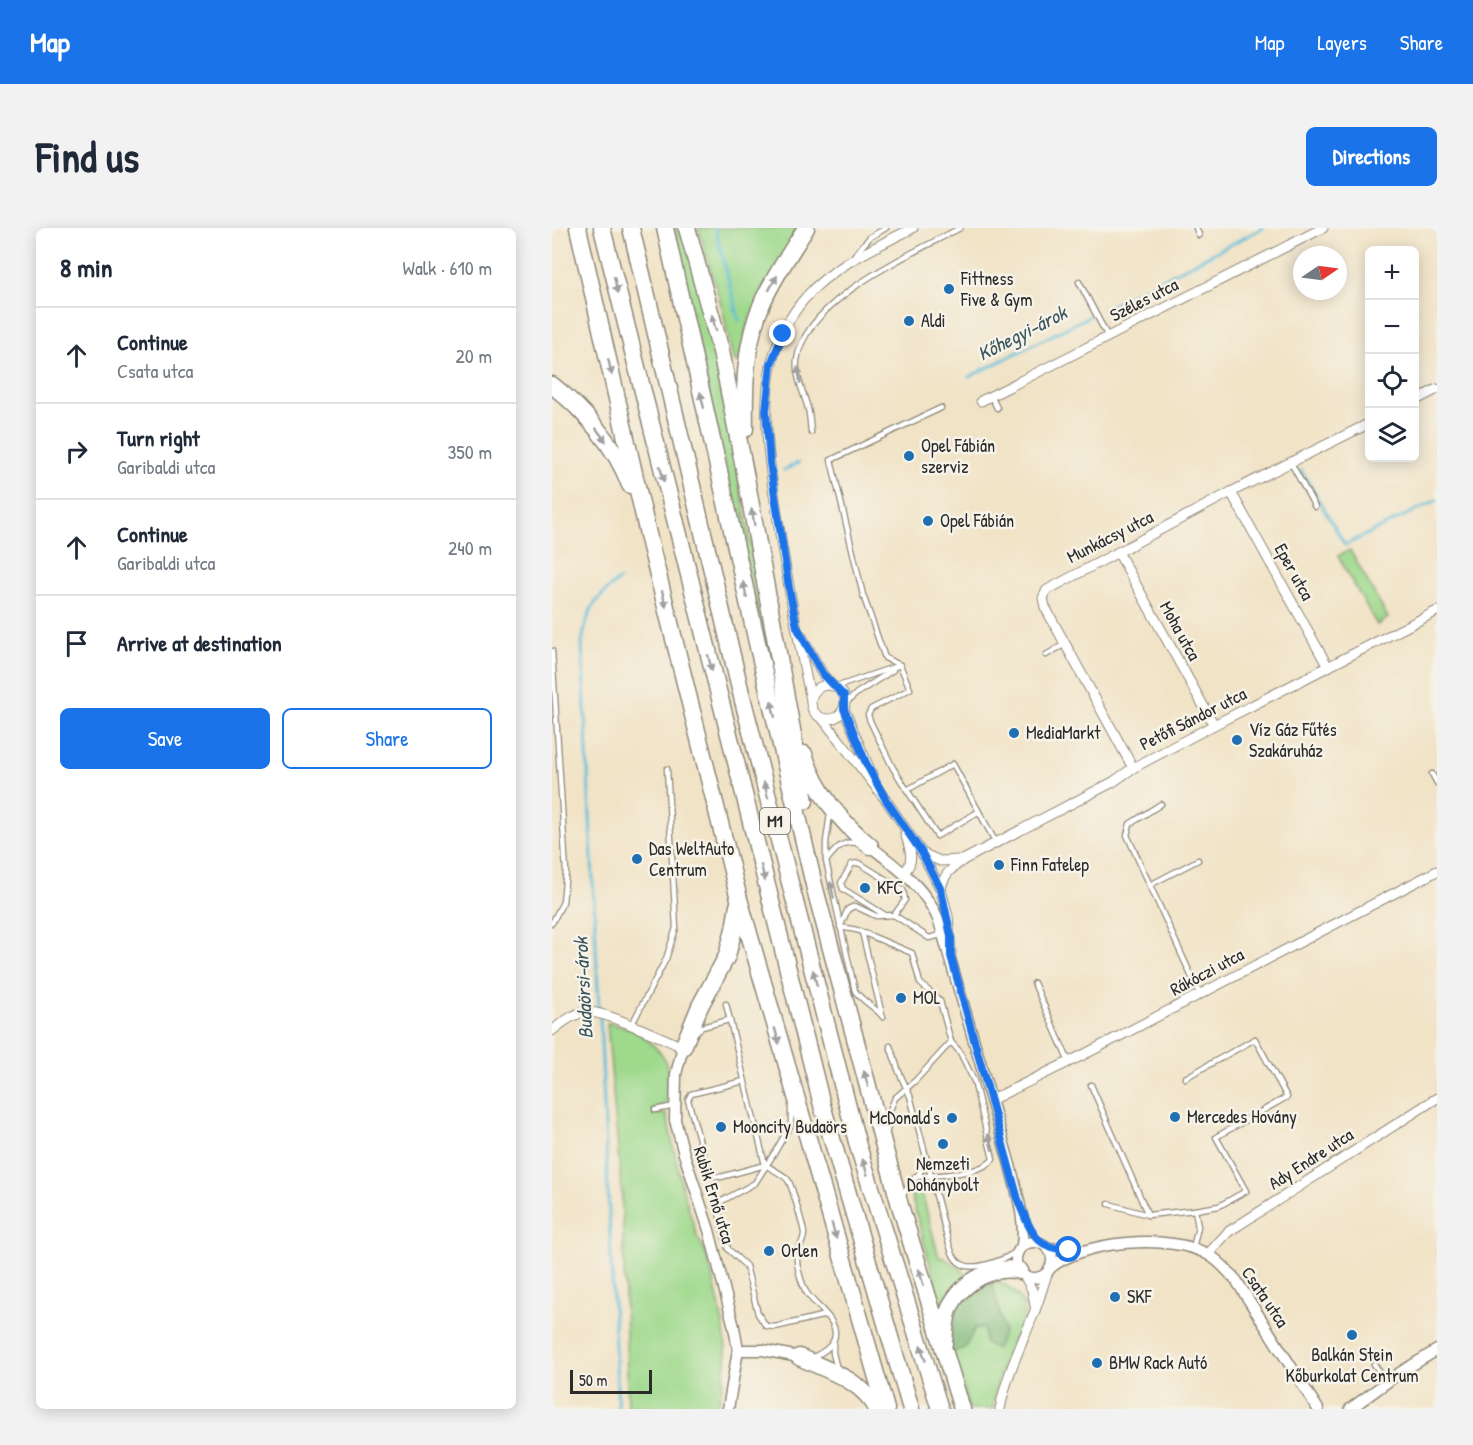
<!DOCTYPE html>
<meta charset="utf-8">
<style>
:root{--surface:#fff;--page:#f2f2f3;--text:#1f2937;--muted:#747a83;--line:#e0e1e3;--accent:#1a73e8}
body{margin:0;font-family:"Patrick Hand",sans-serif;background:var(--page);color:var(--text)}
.controls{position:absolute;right:18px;top:18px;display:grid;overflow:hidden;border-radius:9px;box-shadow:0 3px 15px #0003}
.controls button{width:54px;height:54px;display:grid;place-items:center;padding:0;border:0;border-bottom:2px solid var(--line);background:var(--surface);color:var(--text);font:30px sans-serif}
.compass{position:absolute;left:741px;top:18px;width:54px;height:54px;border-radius:50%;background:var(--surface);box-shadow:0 3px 15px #0003;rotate:77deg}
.scale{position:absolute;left:18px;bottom:15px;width:82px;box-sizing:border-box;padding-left:6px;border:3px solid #2b2b2b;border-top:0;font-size:16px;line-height:21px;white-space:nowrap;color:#2b2b2b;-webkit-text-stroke:4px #f7f3e8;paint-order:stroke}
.stop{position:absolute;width:18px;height:18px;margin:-14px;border:4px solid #1a73e8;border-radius:50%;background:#fff}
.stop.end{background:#1a73e8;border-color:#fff;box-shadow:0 2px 6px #0008}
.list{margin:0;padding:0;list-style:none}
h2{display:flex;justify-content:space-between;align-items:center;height:78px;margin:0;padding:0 24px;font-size:26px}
h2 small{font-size:20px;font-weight:400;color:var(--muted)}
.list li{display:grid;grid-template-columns:39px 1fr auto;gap:18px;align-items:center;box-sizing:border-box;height:96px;padding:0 24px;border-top:2px solid var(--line)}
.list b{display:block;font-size:22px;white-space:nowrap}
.list p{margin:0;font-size:20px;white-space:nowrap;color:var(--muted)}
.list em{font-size:20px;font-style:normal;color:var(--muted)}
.actions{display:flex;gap:12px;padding:18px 24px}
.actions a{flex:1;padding:14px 0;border:2px solid var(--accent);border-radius:9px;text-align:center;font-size:21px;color:var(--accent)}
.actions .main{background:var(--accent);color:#fff}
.icon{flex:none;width:33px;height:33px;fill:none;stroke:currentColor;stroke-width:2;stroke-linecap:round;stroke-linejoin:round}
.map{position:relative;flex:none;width:885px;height:1181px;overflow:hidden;border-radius:9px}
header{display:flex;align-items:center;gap:36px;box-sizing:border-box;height:84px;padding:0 30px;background:var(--accent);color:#fff}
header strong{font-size:28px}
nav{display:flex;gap:33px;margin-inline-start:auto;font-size:21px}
.intro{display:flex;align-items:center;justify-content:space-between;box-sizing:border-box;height:144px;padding:0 36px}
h1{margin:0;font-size:42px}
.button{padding:15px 27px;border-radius:9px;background:var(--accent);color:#fff;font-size:21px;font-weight:700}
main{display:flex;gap:36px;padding:0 36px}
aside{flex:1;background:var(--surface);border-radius:9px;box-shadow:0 3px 15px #0003}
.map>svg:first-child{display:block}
.green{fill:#9ed98c;stroke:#64825c;stroke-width:1.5}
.forest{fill:#7eb978;stroke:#547252;stroke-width:1.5}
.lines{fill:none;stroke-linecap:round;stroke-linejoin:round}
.stream{stroke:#5cbdda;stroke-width:3}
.service-casing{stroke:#8e8778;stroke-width:7}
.minor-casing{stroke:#8e8778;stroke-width:11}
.tertiary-casing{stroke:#8e8778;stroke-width:13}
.motorway-casing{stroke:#8e8778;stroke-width:19}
.service{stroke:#fff;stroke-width:4.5}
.minor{stroke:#fff;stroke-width:9}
.tertiary{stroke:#fff;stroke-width:10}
.motorway{stroke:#fff;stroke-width:16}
.oneway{fill:#a0a0a0}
.route{stroke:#1a73e8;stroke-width:8}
.poi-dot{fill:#1f6fb2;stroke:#f7f3e8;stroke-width:2}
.labels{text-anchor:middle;stroke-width:5;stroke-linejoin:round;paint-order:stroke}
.shield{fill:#f7f3e8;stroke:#686764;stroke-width:1.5}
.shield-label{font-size:16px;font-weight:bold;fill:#2b2b2b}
.poi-label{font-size:18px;fill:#2b2b2b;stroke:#f7f3e8;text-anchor:start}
.street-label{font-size:18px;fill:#2b2b2b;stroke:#f7f3e8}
.water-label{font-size:20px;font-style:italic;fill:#3a5760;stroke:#f7f3e8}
</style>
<header>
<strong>Map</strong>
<nav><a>Map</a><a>Layers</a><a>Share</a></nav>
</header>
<div class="intro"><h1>Find us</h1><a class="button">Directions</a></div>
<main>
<aside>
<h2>8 min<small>Walk · 610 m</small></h2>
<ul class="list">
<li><svg class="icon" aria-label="ahead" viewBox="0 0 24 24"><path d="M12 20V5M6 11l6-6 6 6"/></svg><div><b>Continue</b><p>Csata utca</p></div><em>20 m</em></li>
<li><svg class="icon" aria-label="right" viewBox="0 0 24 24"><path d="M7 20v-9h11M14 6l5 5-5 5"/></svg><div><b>Turn right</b><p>Garibaldi utca</p></div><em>350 m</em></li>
<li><svg class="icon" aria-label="ahead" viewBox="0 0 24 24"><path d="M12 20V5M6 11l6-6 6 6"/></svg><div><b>Continue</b><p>Garibaldi utca</p></div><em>240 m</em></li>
<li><svg class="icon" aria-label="arrive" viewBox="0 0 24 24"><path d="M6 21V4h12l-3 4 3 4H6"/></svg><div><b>Arrive at destination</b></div></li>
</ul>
<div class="actions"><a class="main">Save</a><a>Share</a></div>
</aside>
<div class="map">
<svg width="885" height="1181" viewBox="0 0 885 1181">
<rect width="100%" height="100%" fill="#f7f3e8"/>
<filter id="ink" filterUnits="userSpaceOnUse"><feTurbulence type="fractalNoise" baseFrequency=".0167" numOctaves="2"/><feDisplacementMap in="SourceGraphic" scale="12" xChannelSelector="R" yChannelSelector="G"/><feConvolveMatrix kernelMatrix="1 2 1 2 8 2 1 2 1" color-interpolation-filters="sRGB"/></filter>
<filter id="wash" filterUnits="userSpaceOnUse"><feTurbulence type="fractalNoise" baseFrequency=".008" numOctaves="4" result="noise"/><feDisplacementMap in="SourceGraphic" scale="24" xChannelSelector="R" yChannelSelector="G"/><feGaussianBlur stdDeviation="1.35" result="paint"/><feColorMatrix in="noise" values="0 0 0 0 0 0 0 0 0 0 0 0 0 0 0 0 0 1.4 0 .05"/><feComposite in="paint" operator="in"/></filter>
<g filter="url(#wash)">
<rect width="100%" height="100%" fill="#f1e3c6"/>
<g class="green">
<path d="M123 0H132L155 82 233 497H229L130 39Z"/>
<path d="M146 0H246L196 95 186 134 181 133 171 83Z"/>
<path d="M798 322 836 390 825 397 786 328Z"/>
<path d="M55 795C63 797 72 798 79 801 93 808 115 826 116 843 116 854 114 865 115 876L102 880 104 886H114L115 889 130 959 146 1011C158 1023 174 1105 174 1125 175 1144 169 1163 165 1181H76L70 968Z"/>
<path d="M369 953 375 954 378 963 370 965 387 1030 391 1029C398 1035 410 1040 414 1047L392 1078 389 1077 359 967 360 959Z"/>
<path d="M446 1054C460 1059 475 1072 472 1088 471 1097 464 1106 460 1114 451 1135 442 1158 441 1181H417L400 1124 413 1120 423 1100 432 1099 452 1103 440 1055Z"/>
</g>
<path class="forest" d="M435 1051 437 1055H440L452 1103 445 1121 433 1115 432 1099 423 1100 413 1120 400 1124 398 1111 407 1072Z"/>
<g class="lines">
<g class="stream">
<path d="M163 0 187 92"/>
<path d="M552 81 711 0"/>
<path d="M417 149 538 88"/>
<path d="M232 242 246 235"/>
<path d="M749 242 793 317 885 272"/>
<path d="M47 783 30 415C36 381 40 373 67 352"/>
<path d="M48 789 66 1181"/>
</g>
</g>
</g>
<g filter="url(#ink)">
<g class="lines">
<defs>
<g id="service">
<path d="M644 0 647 7"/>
<path d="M301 29 318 9 334 0"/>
<path d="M527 54 556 109"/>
<path d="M439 168 445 180"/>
<path d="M389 180 279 232 311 367 333 430 348 437 358 461 319 481 316 487 318 493 341 540 355 562 401 536 444 615"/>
<path d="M259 204C258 196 258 188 256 181 252 165 243 148 245 132 253 71 360 26 408 0"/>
<path d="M739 235 763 279"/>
<path d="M0 423 14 643 11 674 0 695"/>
<path d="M494 427 513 416"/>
<path d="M284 459 348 437"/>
<path d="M293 476 305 465 341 442"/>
<path d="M880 546 885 555"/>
<path d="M355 562 385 608 426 584"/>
<path d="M609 576 578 596 575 607 648 767"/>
<path d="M278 586 274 614V633L303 763C311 774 323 779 331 789"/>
<path d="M274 633C283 622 290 612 305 615"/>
<path d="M598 657 646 632"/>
<path d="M333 687 291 661 289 655 300 636 307 635 351 662 353 672 342 687"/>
<path d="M310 704 330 787"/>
<path d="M482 755 517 834"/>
<path d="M174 776 213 937C220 941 231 946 236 952 240 958 251 998 252 1005 252 1012 249 1017 246 1022 242 1032 249 1053 253 1062 261 1078 284 1088 283 1107 282 1118 270 1125 261 1129"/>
<path d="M79 798 114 731 124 700 115 541"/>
<path d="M144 804 150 799 177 792"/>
<path d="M338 818 347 844 358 868 395 1009C398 1018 400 1030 408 1035 421 1045 455 1031 466 1022"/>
<path d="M633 850 703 811 735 869 664 909 694 963 667 978 643 982"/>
<path d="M192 853 139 866 136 872 154 936 162 948 169 949 213 937"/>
<path d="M539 857 596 987"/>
<path d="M239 877V896L223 924 203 955 168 974 167 984 176 1021 194 1038 206 1086 214 1098 223 1099 274 1087"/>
<path d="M103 882 123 878"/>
<path d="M335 903 338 882 343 870 363 853 399 814 388 773 368 755 360 725 305 702 288 699 296 681 303 678 324 688 342 687 377 710 389 707"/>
<path d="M363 949C381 947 430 947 441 931L422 853 408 824 399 814"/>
<path d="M351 967C358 954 371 945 374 932"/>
<path d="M557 976 596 987 643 982 646 999 641 1020"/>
<path d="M281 1114V1125L285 1141"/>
<path d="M822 1136 834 1153"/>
</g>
<g id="minor">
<path d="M429 173 771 0"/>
<path d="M862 173 885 161"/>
<path d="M679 264 776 439"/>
<path d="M566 324 662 497"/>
<path d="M249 407 270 445 280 458"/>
<circle cx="276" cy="474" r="17"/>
<path d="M259 472C247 417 237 361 228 306 220 251 208 193 219 138 224 114 238 87 254 69 279 39 326 18 361 0"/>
<path d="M292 481 321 549"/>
<path d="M270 490 334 572 370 625 389 662 396 688 399 725"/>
<path d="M581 540 493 379 491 370 495 362 679 264 818 195"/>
<path d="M370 625 388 633 408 632"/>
<path d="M352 644C364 634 357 618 353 605"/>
<path d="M389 662C391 646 400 640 413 631L561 554 581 540 662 497 885 383"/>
<path d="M0 803C9 795 21 786 33 784 49 781 112 811 131 819"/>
<path d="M439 872 537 824 885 643"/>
<path d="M656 1026 676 1004 885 870"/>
<path d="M472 1047 480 1062 483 1078"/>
<path d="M448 1181C455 1145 469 1118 482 1085 488 1071 491 1056 497 1041"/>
</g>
<g id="tertiary">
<path d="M318 618C346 640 373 659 387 693L458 937C464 962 474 991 470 1017"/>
<path d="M131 819 124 846 123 892 132 926 157 1002 182 1099 186 1122 176 1181"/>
<circle cx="482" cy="1032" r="18"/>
<path d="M496 1020 527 1023"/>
<path d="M497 1041C529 1012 620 1005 657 1027 668 1033 675 1043 684 1052L766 1181"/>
<path d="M186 1122H211L247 1129"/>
<path d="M798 1181 849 1144 885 1122"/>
</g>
<g id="motorway">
<path d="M26 0 98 315 187 671 334 1181"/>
<path d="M50 0 270 877 359 1181"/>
<path d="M79 0 188 461 306 918 388 1181"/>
<path d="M113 0 206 419 263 661 347 974 410 1181"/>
<path d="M135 0 169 123 195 255 253 573"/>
<path d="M0 157C32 182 64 218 78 257"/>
<path d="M193 201C192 157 193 114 211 73 223 47 239 24 254 0"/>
<path d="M252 526C264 564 287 592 318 618"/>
<path d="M131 819 148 778 175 728 182 701 186 678"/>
<path d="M392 1115C393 1103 393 1089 399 1077 411 1054 442 1036 468 1043"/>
<path d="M247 1129C275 1142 310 1152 325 1181"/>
</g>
</defs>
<use href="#service" class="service-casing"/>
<use href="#minor" class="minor-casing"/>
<use href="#tertiary" class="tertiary-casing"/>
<use href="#motorway" class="motorway-casing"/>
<use href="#service" class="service"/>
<use href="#minor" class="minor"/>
<use href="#tertiary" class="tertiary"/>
<use href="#motorway" class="motorway"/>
</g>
<defs><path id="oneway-solid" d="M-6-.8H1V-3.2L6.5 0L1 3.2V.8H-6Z" transform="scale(1.5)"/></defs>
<g class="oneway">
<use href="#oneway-solid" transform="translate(221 55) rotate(-61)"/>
<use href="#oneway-solid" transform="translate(64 57) rotate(76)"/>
<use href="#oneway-solid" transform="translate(162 95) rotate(-105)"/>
<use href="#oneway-solid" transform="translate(58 139) rotate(77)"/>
<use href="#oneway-solid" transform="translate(247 147) rotate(-100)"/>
<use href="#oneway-solid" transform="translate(150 172) rotate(-103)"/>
<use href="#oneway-solid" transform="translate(49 207) rotate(53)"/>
<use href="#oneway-solid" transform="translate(110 246) rotate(76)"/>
<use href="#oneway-solid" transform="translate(201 289) rotate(-100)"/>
<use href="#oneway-solid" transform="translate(193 362) rotate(-103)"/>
<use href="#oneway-solid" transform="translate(112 371) rotate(76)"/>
<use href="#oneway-solid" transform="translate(158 435) rotate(76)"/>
<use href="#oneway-solid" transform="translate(221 481) rotate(-103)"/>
<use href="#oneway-solid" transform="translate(214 562) rotate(-104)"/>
<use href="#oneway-solid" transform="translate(211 645) rotate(76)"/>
<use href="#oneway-solid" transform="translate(280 662) rotate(-102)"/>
<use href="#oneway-solid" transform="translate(263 750) rotate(-104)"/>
<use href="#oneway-solid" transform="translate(225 808) rotate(74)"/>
<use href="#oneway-solid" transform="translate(314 851) rotate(-105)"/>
<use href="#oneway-solid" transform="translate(438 914) rotate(-105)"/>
<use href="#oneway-solid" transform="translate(313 939) rotate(-107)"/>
<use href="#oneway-solid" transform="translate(282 1003) rotate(74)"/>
<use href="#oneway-solid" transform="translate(369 1049) rotate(-107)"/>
<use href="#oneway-solid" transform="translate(371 1125) rotate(-107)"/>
</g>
</g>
<g class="lines" filter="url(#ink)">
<path class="route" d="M231 106 219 136 214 183 218 235 237 360 245 399 270 445 292 468V481L314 535 334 572 370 625 389 662 399 708V728L467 975C479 1003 483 1021 517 1022"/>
</g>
<g class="poi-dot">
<circle cx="397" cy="61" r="6"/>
<circle cx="357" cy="93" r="6"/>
<circle cx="357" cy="228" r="6"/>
<circle cx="376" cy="293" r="6"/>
<circle cx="462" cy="505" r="6"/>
<circle cx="685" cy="512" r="6"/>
<circle cx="85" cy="631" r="6"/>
<circle cx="447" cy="637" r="6"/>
<circle cx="313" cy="660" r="6"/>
<circle cx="349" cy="770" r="6"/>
<circle cx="623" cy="889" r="6"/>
<circle cx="400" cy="890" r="6"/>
<circle cx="169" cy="899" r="6"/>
<circle cx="391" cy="916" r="6"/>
<circle cx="217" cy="1023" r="6"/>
<circle cx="563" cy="1069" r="6"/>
<circle cx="800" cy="1107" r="6"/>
<circle cx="545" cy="1135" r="6"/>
</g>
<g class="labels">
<rect class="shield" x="208" y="580" width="30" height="26" rx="4.5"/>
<g class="shield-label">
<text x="223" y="599">M1</text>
</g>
<g class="poi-label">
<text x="409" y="57">Fittness<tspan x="409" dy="21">Five &amp; Gym</tspan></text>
<text x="369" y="99">Aldi</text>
<text x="369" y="224">Opel Fábián<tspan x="369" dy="21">szerviz</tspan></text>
<text x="388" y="299">Opel Fábián</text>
<text x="697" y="508">Víz Gáz Fűtés<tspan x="697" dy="21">Szakáruház</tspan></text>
<text x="474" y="511">MediaMarkt</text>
<text x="97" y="627">Das WeltAuto<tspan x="97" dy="21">Centrum</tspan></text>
<text x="459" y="643">Finn Fatelep</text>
<text x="325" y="666">KFC</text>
<text x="361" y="776">MOL</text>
<text x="635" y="895">Mercedes Hovány</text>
<text x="388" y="896" text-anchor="end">McDonald's</text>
<text x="181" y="905">Mooncity Budaörs</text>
<text x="391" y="942" text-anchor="middle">Nemzeti<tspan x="391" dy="21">Dohánybolt</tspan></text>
<text x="229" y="1029">Orlen</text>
<text x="575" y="1075">SKF</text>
<text x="800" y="1133" text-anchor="middle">Balkán Stein<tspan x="800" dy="21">Kőburkolat Centrum</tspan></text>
<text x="557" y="1141">BMW Rack Autó</text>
</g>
<g class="street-label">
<text transform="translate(592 72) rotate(-27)" y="6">Széles utca</text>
<text transform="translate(558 309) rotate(-27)" y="6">Munkácsy utca</text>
<text transform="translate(742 344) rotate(61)" y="6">Eper utca</text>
<text transform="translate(628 403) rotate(61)" y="6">Moha utca</text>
<text transform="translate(641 491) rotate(-27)" y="6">Petőfi Sándor utca</text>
<text transform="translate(655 744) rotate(-28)" y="6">Rákóczi utca</text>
<text transform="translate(759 931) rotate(-33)" y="6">Ady Endre utca</text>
<text transform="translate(162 967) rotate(73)" y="6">Rubik Ernő utca</text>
<text transform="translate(713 1069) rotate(56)" y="6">Csata utca</text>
</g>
<g class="water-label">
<text transform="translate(470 105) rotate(-27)" y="7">Kőhegyi-árok</text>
<text transform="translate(31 760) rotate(-93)" y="7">Budaörsi-árok</text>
</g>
</g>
</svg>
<div class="controls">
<button>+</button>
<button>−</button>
<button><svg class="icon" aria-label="locate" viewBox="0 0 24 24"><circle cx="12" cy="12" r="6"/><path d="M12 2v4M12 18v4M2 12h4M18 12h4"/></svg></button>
<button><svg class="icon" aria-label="layers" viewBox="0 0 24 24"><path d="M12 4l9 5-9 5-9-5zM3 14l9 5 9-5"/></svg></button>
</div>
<svg class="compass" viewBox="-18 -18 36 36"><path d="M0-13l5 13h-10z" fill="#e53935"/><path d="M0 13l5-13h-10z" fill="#747a83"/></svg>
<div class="scale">50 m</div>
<div class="stop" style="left:517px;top:1022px"></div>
<div class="stop end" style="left:231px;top:106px"></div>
</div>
</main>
